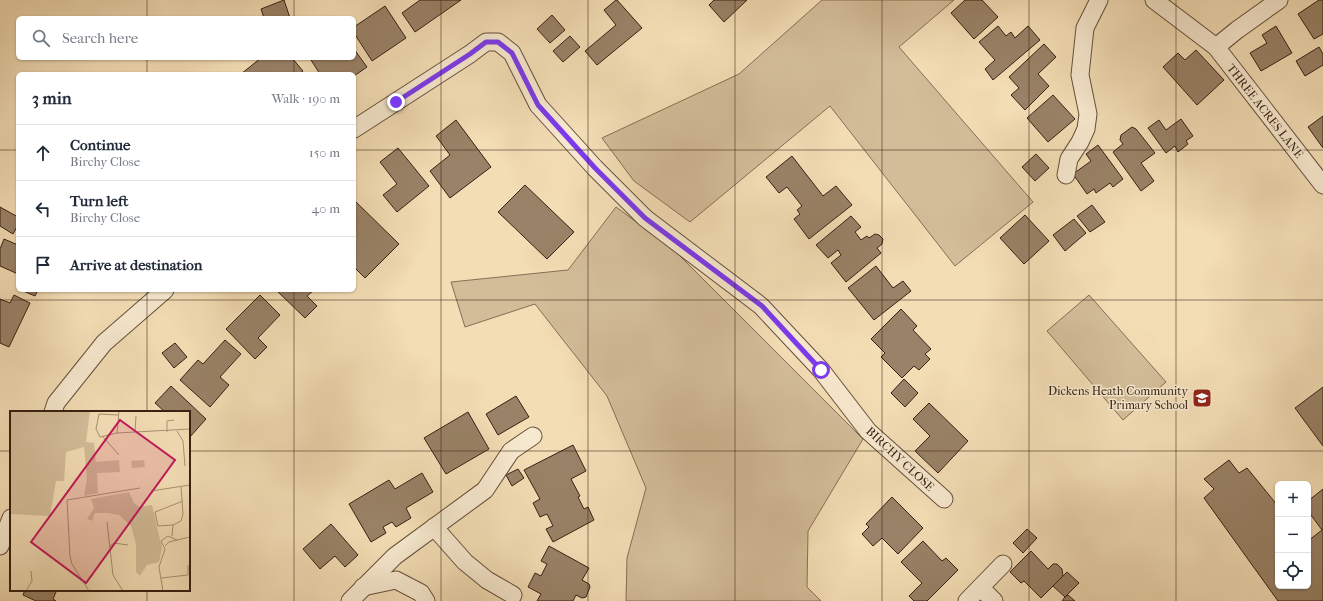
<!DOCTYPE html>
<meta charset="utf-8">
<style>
:root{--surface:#fff;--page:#f2f2f3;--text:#1f2937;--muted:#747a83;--line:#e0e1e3}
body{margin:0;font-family:"IM FELL French Canon",serif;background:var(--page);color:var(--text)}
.controls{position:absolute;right:12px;bottom:12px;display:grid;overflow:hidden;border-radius:6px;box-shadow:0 1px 3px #0004}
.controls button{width:36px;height:36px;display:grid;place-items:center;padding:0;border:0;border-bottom:1px solid var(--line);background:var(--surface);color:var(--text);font:20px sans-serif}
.stop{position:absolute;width:12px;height:12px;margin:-9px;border:3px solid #7c3aed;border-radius:50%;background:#fff}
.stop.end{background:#7c3aed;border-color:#fff;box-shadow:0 1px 4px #0008}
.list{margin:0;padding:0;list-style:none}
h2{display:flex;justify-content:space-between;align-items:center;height:52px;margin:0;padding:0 16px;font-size:17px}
h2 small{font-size:13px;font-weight:400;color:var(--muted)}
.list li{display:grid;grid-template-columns:26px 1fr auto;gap:12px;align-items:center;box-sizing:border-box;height:56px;padding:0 16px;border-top:1px solid var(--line)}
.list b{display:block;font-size:15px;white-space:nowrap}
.list p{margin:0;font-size:13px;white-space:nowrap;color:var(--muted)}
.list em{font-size:13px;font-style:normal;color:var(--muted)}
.icon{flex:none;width:22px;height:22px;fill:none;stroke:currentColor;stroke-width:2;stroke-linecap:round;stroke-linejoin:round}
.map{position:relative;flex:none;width:1323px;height:601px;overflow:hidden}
.search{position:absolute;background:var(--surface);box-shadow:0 1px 3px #0004;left:16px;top:16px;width:340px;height:44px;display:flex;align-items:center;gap:10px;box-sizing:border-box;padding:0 14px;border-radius:6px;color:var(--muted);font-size:15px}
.panel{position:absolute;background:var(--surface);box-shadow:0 1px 3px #0004;left:16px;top:72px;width:340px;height:220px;border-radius:6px}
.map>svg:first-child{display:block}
.green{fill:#d3bd99;stroke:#866e56}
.building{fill:#998267;stroke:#382012}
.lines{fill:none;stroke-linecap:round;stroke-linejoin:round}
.minor-casing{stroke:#674f3b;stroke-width:19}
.minor{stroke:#f7e9cf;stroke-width:17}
.route{stroke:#7c3aed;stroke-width:5}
.grid{fill:none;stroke:#382012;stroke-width:1;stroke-opacity:0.55}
.labels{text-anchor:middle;stroke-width:3;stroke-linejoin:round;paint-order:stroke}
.street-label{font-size:12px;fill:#382012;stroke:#f7e9cf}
.poi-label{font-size:12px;fill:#382012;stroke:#f7e9cf;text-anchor:end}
.inset-road{fill:none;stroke:#a89174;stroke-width:1}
.view{fill:#c2185b;fill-opacity:0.15;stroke:#c2185b;stroke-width:2}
.inset-edge{fill:none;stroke:#382012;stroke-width:2}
</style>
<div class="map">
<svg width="1323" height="601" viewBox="0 0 1323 601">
<rect width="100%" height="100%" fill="#f3ddb5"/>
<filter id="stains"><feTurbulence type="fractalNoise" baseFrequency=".005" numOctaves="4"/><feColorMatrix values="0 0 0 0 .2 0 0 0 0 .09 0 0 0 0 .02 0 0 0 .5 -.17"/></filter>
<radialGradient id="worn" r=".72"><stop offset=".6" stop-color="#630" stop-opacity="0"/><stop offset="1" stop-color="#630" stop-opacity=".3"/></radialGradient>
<g class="green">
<path d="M822 0H954L899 47 1033 202 955 266 830 106 690 222 634 181 602 138 739 74Z"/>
<path d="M616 207 673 249 863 439 808 531 807 587 821 601H626L627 558 646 488 607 396 535 304 465 327 451 282 568 270Z"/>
<path d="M1089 295 1166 382 1123 420 1047 331Z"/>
</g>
<g class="building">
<path d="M284 0 290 18H264L261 9Z"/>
<path d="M420 0H461L415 32 402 13Z"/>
<path d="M616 0H617L642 28 597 65 585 51 616 25 604 10Z"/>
<path d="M714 0H747L724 22 709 5Z"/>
<path d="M965 0H982L998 17 974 39 951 13Z"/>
<path d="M1319 0H1323V34L1314 39 1298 14Z"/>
<path d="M385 6 406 38 372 61 354 33V27Z"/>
<path d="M552 15 565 30 550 43 537 29Z"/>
<path d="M998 26 1006 36 1011 32 1015 38 1028 26 1040 40 993 80 985 69 995 60 979 42Z"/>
<path d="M1276 26 1292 53 1261 71 1250 53 1267 43 1262 35Z"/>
<path d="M570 36 580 47 563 62 553 51Z"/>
<path d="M1044 44 1056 57 1038 74 1049 86 1025 110 1011 95 1019 88 1009 77Z"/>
<path d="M1319 47 1323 54V65L1305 76 1296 61Z"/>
<path d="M354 49 367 67 354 76V74H320L311 60 314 58H354Z"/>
<path d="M1196 50 1224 80 1197 105 1163 67 1178 53 1185 60Z"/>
<path d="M261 58H292L303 71 299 74H241Z"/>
<path d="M1053 95 1075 119 1048 142 1027 118Z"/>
<path d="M1323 116V148L1308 127Z"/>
<path d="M1181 119 1193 136 1186 141 1188 144 1178 152 1175 146 1166 153 1148 128 1159 120 1166 130Z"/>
<path d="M456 120 491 167 450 198 430 171 450 155 436 136Z"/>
<path d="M1132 127 1136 129 1155 153 1141 163 1154 181 1141 191 1113 152 1123 144 1120 140 1121 135Z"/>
<path d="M1098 145 1123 179 1113 187 1110 183 1096 193 1094 189 1087 194 1073 174 1091 161 1086 154Z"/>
<path d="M398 148 429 186 397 212 383 195 397 184 380 162Z"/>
<path d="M1036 154 1049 168 1035 181 1022 167Z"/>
<path d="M792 156 823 196 836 186 852 205 809 239 794 219 800 214 797 210 802 206 787 187 779 193 766 177Z"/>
<path d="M525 185 574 232 547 259 498 212Z"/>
<path d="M354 200 399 244 365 278 354 267Z"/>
<path d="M1092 205 1105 222 1090 232 1077 216Z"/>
<path d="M0 207 18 217V225L13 234 0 226Z"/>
<path d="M1025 215 1049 241 1024 264 1000 238Z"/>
<path d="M851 216 861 227 855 232 861 240 867 236 869 238 875 234 879 235 883 239 882 244 877 248 881 253 846 282 831 263 841 255 838 250 828 258 816 245Z"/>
<path d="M1074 219 1086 233 1065 251 1053 235Z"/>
<path d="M4 239 18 245V274L0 266V249Z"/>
<path d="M876 266 893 288 903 281 911 291 874 320 848 288Z"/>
<path d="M21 290H38L35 296Z"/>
<path d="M276 290H314L307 296 317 306 305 318Z"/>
<path d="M14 295 30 303 9 347 0 343V299L10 303Z"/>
<path d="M260 295 280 315 258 338 267 347 255 359 226 329Z"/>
<path d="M901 309 917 326 913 330 931 349 925 354 930 359 919 370 914 366 902 378 881 357 885 353 871 339Z"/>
<path d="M225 340 241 354 220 377 229 385 210 407 180 380 198 360 203 364Z"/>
<path d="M175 343 187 357 174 368 162 353Z"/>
<path d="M904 379 918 393 905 407 891 393Z"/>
<path d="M171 386 206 419 189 438V412H165L155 403Z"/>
<path d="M1323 387V446L1295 408Z"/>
<path d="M516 396 529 417 498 435 486 414Z"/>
<path d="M929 403 968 441 938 473 915 451 930 436 913 419Z"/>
<path d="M468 412 489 449 446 474 424 438Z"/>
<path d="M573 445 586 471 571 479 580 496 578 497 584 509 588 507 594 520 553 542 546 529 553 526 547 514 540 517 533 503 540 499 524 470Z"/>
<path d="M1229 460 1239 473 1247 468 1278 506V586H1308V541L1322 530 1308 511V501L1323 489V601H1278L1204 498 1214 489 1204 479Z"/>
<path d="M518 469 524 478 512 486 506 475Z"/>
<path d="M422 473 433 492 406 508 411 518 396 527 392 522 383 527 386 533 371 542 349 504 389 480 395 489Z"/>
<path d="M892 497 923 528 898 554 882 538 873 546 862 534 869 527 866 524Z"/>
<path d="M331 524 358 555 345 567 335 556 320 569 303 549Z"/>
<path d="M1027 529 1037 538 1023 553 1013 543Z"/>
<path d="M923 541 942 561 946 558 958 570 927 601H914L909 596 922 583 901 562Z"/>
<path d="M549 546 589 568 582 580 589 584 590 587 586 597 582 598 576 595 573 601H537L541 594 528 587 535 573 541 576 547 564 541 561Z"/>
<path d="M1031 551 1048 569 1053 564H1057L1062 569 1063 576 1041 598 1024 581 1021 583 1010 572Z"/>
<path d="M1067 572 1079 583 1065 597 1053 586Z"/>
<path d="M25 590H53L56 592 53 599 56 601H36L23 595Z"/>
<path d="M1068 595 1075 601H1062L1065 597Z"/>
</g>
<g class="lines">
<defs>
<g id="minor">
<path d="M1154 0 1216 47"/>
<path d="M1279 0 1237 30 1216 47 1323 185"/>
<path d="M354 129 470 54 486 42H498L512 53 538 105 595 168 645 218 761 306 821 370 868 431 944 499"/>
<path d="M1066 175 1069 159 1080 142 1086 129 1088 114 1080 75 1085 28 1099 0"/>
<path d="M53 412 56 403 104 343 165 290"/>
<path d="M434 527 465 562 487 580 513 595"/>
<path d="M0 546 11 518"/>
<path d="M363 587 396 580 421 593 426 601"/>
<path d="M981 588 994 601"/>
<path d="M350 601 395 556 485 490 511 451 533 436"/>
<path d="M967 601 1003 564"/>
</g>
</defs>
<use href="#minor" class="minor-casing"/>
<use href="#minor" class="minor"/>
</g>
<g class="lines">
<path class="route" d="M396 102 470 54 486 42H498L512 53 538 105 595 168 645 218 762 306 821 370"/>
</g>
<path class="grid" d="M147 0V18M294 0V18M441 0V601M588 0V601M735 0V601M882 0V601M1029 0V601M1176 0V601M147 58V74M294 58V74M0 150H18M354 150H1323M147 290V412M294 290V601M0 300H1323M0 451H11M189 451H1323M147 590V601"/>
<defs>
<symbol id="school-square" viewBox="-11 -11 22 22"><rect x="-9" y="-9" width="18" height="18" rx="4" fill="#8f2418" stroke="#f7e9cf"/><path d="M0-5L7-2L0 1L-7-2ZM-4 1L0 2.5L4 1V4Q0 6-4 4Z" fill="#fff"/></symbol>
</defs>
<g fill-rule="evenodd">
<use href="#school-square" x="1191" y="387" width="22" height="22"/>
</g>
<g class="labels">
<g class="street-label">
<text transform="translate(1265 111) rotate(52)" y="4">THREE ACRES LANE</text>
<text transform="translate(900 459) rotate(43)" y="4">BIRCHY CLOSE</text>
</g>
<g class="poi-label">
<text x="1188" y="395">Dickens Heath Community<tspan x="1188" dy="14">Primary School</tspan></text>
</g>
</g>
<g transform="translate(10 411)">
<rect width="180" height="180" fill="#f3ddb5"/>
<path d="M0 0H80L76 31 84 32 86 51 109 49 110 61 87 62 88 82 74 85 77 68 74 36 56 41 54 70H46L40 105 0 103ZM134 49 135 56 122 57 121 50ZM119 81 124 92 129 96 142 94 152 137 149 151 137 154 130 165 126 161V133L121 115 109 104 98 102H85L82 110 77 108 84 97 81 88Z" fill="#d3bd99"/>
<path class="inset-road" d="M109 0 107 22 180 18M180 4V18M167 20 173 30 175 55M125 21 126 5M157 21V10L164 9M107 22 90 26 86 18 89 3 108 4M93 26 109 44M141 80 180 74M97 111 103 164 113 180M163 114 148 115 145 101 173 90M162 125 163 114 171 110 173 103 171 75M100 135 104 132 118 134M155 135 159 131 180 126M151 167 178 164V154M16 180 22 170 21 160M79 180 62 153 60 145 57 89 130 77M153 180 149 156 155 138 151 130 158 125 167 129"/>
<path class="view" d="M110 9 165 49 76 172 21 131Z"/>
<rect width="180" height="180" class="inset-edge"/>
</g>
<rect width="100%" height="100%" filter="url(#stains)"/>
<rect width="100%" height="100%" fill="url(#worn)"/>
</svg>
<div class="controls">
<button>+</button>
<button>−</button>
<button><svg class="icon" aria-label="locate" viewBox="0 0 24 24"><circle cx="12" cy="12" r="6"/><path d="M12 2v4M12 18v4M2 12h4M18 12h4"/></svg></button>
</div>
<div class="stop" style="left:821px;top:370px"></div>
<div class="stop end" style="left:396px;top:102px"></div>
<div class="search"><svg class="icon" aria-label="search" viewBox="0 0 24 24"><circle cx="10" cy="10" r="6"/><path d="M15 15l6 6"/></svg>Search here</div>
<section class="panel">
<h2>3 min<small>Walk · 190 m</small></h2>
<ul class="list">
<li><svg class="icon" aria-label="ahead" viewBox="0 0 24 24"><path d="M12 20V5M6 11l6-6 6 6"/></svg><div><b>Continue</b><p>Birchy Close</p></div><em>150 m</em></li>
<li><svg class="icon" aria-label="left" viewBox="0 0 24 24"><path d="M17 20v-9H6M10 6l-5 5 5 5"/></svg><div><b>Turn left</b><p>Birchy Close</p></div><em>40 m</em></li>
<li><svg class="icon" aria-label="arrive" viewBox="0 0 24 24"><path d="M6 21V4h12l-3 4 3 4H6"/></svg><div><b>Arrive at destination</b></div></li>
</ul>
</section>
</div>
